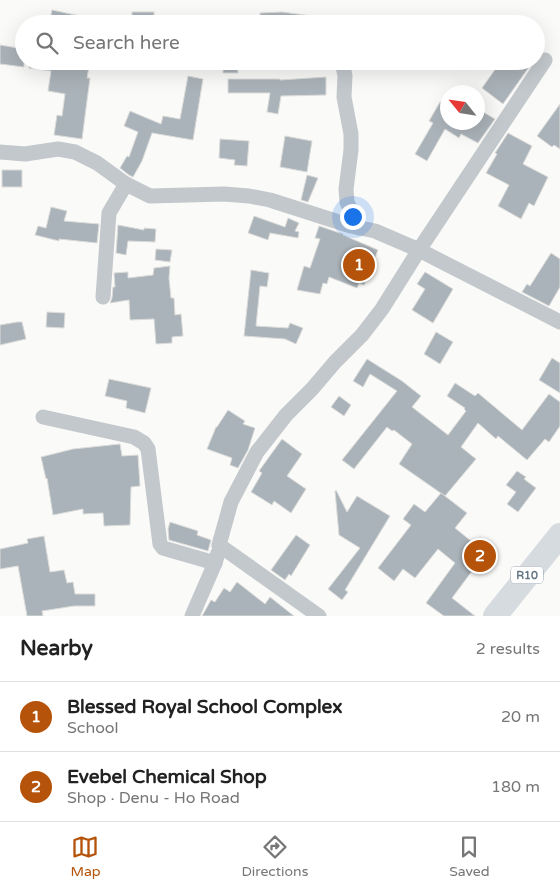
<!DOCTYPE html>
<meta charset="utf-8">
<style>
:root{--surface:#fff;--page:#f2f2f2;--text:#222;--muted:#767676;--line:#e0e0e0;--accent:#b45309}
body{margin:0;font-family:"Varela Round",sans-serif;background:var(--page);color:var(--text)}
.compass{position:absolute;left:440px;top:85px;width:45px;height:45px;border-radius:50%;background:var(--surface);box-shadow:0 5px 20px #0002;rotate:300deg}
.you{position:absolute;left:352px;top:216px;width:18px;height:18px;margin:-12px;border:4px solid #fff;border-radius:50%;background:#1a73e8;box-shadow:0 0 0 8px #1a73e833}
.badge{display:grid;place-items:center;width:32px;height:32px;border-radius:50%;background:var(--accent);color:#fff;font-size:16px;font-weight:700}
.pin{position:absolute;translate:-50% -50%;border:2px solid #fff;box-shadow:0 1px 5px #0006}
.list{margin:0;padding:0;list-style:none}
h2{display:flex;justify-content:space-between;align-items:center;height:65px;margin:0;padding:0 20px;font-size:21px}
h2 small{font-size:16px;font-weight:400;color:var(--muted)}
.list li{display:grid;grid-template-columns:32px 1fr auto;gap:15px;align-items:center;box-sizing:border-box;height:70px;padding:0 20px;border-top:1px solid var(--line)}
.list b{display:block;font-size:19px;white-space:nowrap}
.list p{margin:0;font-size:16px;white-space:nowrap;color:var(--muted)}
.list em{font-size:16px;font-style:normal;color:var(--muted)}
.icon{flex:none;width:28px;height:28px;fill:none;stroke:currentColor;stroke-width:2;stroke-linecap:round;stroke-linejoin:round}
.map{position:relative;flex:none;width:560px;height:616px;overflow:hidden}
.search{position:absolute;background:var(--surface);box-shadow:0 5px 20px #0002;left:15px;right:15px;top:15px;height:55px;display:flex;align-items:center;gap:12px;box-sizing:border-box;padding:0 18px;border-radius:28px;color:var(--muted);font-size:19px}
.sheet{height:205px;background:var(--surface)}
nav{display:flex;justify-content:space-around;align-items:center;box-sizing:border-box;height:70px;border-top:1px solid var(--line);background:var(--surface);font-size:14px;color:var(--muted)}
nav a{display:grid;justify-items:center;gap:2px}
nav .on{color:var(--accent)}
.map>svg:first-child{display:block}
.building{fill:#aab3b9;stroke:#dcdcda}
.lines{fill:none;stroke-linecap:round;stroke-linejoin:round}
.minor{stroke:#c3c8cc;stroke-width:15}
.primary{stroke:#d6dbdf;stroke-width:24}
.labels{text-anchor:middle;stroke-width:5;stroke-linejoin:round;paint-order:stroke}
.shield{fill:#fff;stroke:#939fa8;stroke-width:1}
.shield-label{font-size:11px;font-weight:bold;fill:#657683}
</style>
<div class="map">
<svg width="560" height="616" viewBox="0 0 560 616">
<rect width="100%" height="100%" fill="#fafaf8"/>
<g class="building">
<path d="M52 10 94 19V24H49Z"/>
<rect x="132" y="12" width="22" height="12"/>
<path d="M282 12 319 17V24H260V13Z"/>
<path d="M0 45 24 49V67L0 64Z"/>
<path d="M30 61H90L87 78H90L82 139 54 135 57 115 62 116 65 94 48 91 51 71 29 68Z"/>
<path d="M223 61H237L238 73H223Z"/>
<path d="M501 61H522L529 67 503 104 482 88Z"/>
<path d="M188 76 203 79 193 140 152 133 142 161 133 177 129 175 120 168 127 156 129 157 138 132 124 126 130 111 161 124 163 116 180 119Z"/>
<path d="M326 77V95L281 96 278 114 267 112 270 93H228V79H280V80Z"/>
<path d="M440 102 448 106V122H478V109L495 119 478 143 461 134 459 138 445 129 427 161 415 154 433 123 429 121Z"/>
<path d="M560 104V149L554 145 552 147 537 136Z"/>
<path d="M508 133 532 146 523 164 548 177 534 206 529 203 521 219 498 206 509 185 486 173 497 154 495 153Z"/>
<path d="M285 136 312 141 307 172 280 167Z"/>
<path d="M220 139 249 141 247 166 234 165 235 160 219 158Z"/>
<rect x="2" y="170" width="20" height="17"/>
<path d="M307 175 318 178 308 202 301 200Z"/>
<path d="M51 207 67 211 64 221 99 224 97 243 59 239V241L35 235 38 226 46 228Z"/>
<path d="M254 216 285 227 288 218 299 223 295 231 299 232 298 238 270 233 268 240 248 233Z"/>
<path d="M118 225 144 230V228L156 229 155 242 128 241 126 255 116 253Z"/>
<path d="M319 226 343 234V235L378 250 364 285 359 283 357 288 329 277 327 284 323 283 320 294 297 290 304 266 310 268 320 239 315 238Z"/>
<path d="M156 249 172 250 170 262 155 260Z"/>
<path d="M551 253 560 259V287L549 306 522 292 527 284 530 286Z"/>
<path d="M170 266 169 278 171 298H174L175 315 181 314 183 336 172 337V343L156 344 154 319 130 320 129 300 110 303 112 298 113 287H115L114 273 128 272V278L153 275 154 268Z"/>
<path d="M251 270 269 273 267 287 260 286 256 326 288 328 290 323 303 328 296 344 285 339 244 336Z"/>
<path d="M425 272 453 289 433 323 412 310 425 289 417 284Z"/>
<path d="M47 312 65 313 64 328 46 327Z"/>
<path d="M17 322H22L26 339 0 345V325Z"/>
<path d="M436 332 453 342 440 364 424 354Z"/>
<path d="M552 358 560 363V393L539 380Z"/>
<path d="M367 359 402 381 421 396 412 407 448 435 466 411 464 409 465 408 447 396 455 383 475 396 478 393 522 430 549 394 560 402V426L549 442 545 439 527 460 498 436 496 439 478 423 461 447 476 459 445 496 399 464 412 444 394 430 392 431 387 427 354 469 342 460 397 391 370 374 363 387 353 381Z"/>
<path d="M109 379 151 388 145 413 126 408 127 401 105 396Z"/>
<path d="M339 396 351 405 344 416 331 407Z"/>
<path d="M228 410 245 421 243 424 255 428 248 450 238 468 230 465 232 458 207 449 216 427H217Z"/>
<path d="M282 439 302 454 287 476 306 489 291 513 274 501 272 505 251 492 262 473 259 471Z"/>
<path d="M120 444 122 456 138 455 140 486 131 487 130 525 104 526 103 513 83 514V509L53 515 47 478 46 479 41 457 73 449Z"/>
<path d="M517 471 526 477 524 479 536 488 518 512 507 504 516 492 506 485Z"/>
<path d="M336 490 347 512 357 496 390 516 345 590 348 592 342 600 328 589 360 548 339 535 335 491Z"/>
<path d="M441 493 467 513 455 528 482 550 475 560 478 563 452 598 475 616H444L426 603 455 563 438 549 415 578 403 569 394 581 378 568 411 525 403 519 414 504 425 512Z"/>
<path d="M170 522 198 531 197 535 211 540 208 551 169 540 168 529Z"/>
<path d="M296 535 310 545 291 576 289 574 285 580 271 570Z"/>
<path d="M44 536 50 572 64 570 67 583 73 582 75 594H95V606H74L42 611 43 616H27L18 566 0 569V549L28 543 27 539Z"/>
<path d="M237 582 265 604 270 597 294 616H202L211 600 215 602 224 588 230 592Z"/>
</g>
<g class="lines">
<g class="minor">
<path d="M342 61 345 76 344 97 351 134V150L346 189 347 202 359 228"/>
<path d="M0 152 25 154 58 149 75 152 97 163 126 184 150 196 224 194 249 196 270 200 351 226 375 231 419 250 545 60"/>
<path d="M103 297 109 213 126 184"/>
<path d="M43 417 134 437 144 443 148 449 160 544 163 548 215 563"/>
<path d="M192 616 215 563 218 553"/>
<path d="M319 616 219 545 231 502 257 452 286 415 312 389 335 362 362 335 382 309 419 250 560 322"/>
</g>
<path class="primary" d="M495 616 560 535"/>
</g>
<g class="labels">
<rect class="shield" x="511" y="566.5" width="32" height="17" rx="4"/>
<g class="shield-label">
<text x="527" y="579">R10</text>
</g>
</g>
</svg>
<svg class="compass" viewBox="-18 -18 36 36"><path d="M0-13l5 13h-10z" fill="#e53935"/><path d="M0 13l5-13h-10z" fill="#767676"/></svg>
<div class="you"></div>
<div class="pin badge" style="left:359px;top:265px">1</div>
<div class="pin badge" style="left:480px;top:556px">2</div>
<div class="search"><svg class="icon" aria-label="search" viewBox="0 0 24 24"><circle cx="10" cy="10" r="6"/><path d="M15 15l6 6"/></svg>Search here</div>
</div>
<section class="sheet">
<h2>Nearby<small>2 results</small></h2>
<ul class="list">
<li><span class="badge">1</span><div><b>Blessed Royal School Complex</b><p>School</p></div><em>20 m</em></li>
<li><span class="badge">2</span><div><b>Evebel Chemical Shop</b><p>Shop · Denu - Ho Road</p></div><em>180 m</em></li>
</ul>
</section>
<nav>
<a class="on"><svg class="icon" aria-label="map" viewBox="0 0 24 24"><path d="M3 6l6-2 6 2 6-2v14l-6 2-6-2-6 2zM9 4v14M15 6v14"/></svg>Map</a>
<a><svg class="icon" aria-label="directions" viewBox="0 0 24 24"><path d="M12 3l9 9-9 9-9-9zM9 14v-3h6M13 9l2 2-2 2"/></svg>Directions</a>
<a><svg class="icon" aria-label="saved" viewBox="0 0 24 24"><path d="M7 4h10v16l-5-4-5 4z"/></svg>Saved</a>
</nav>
